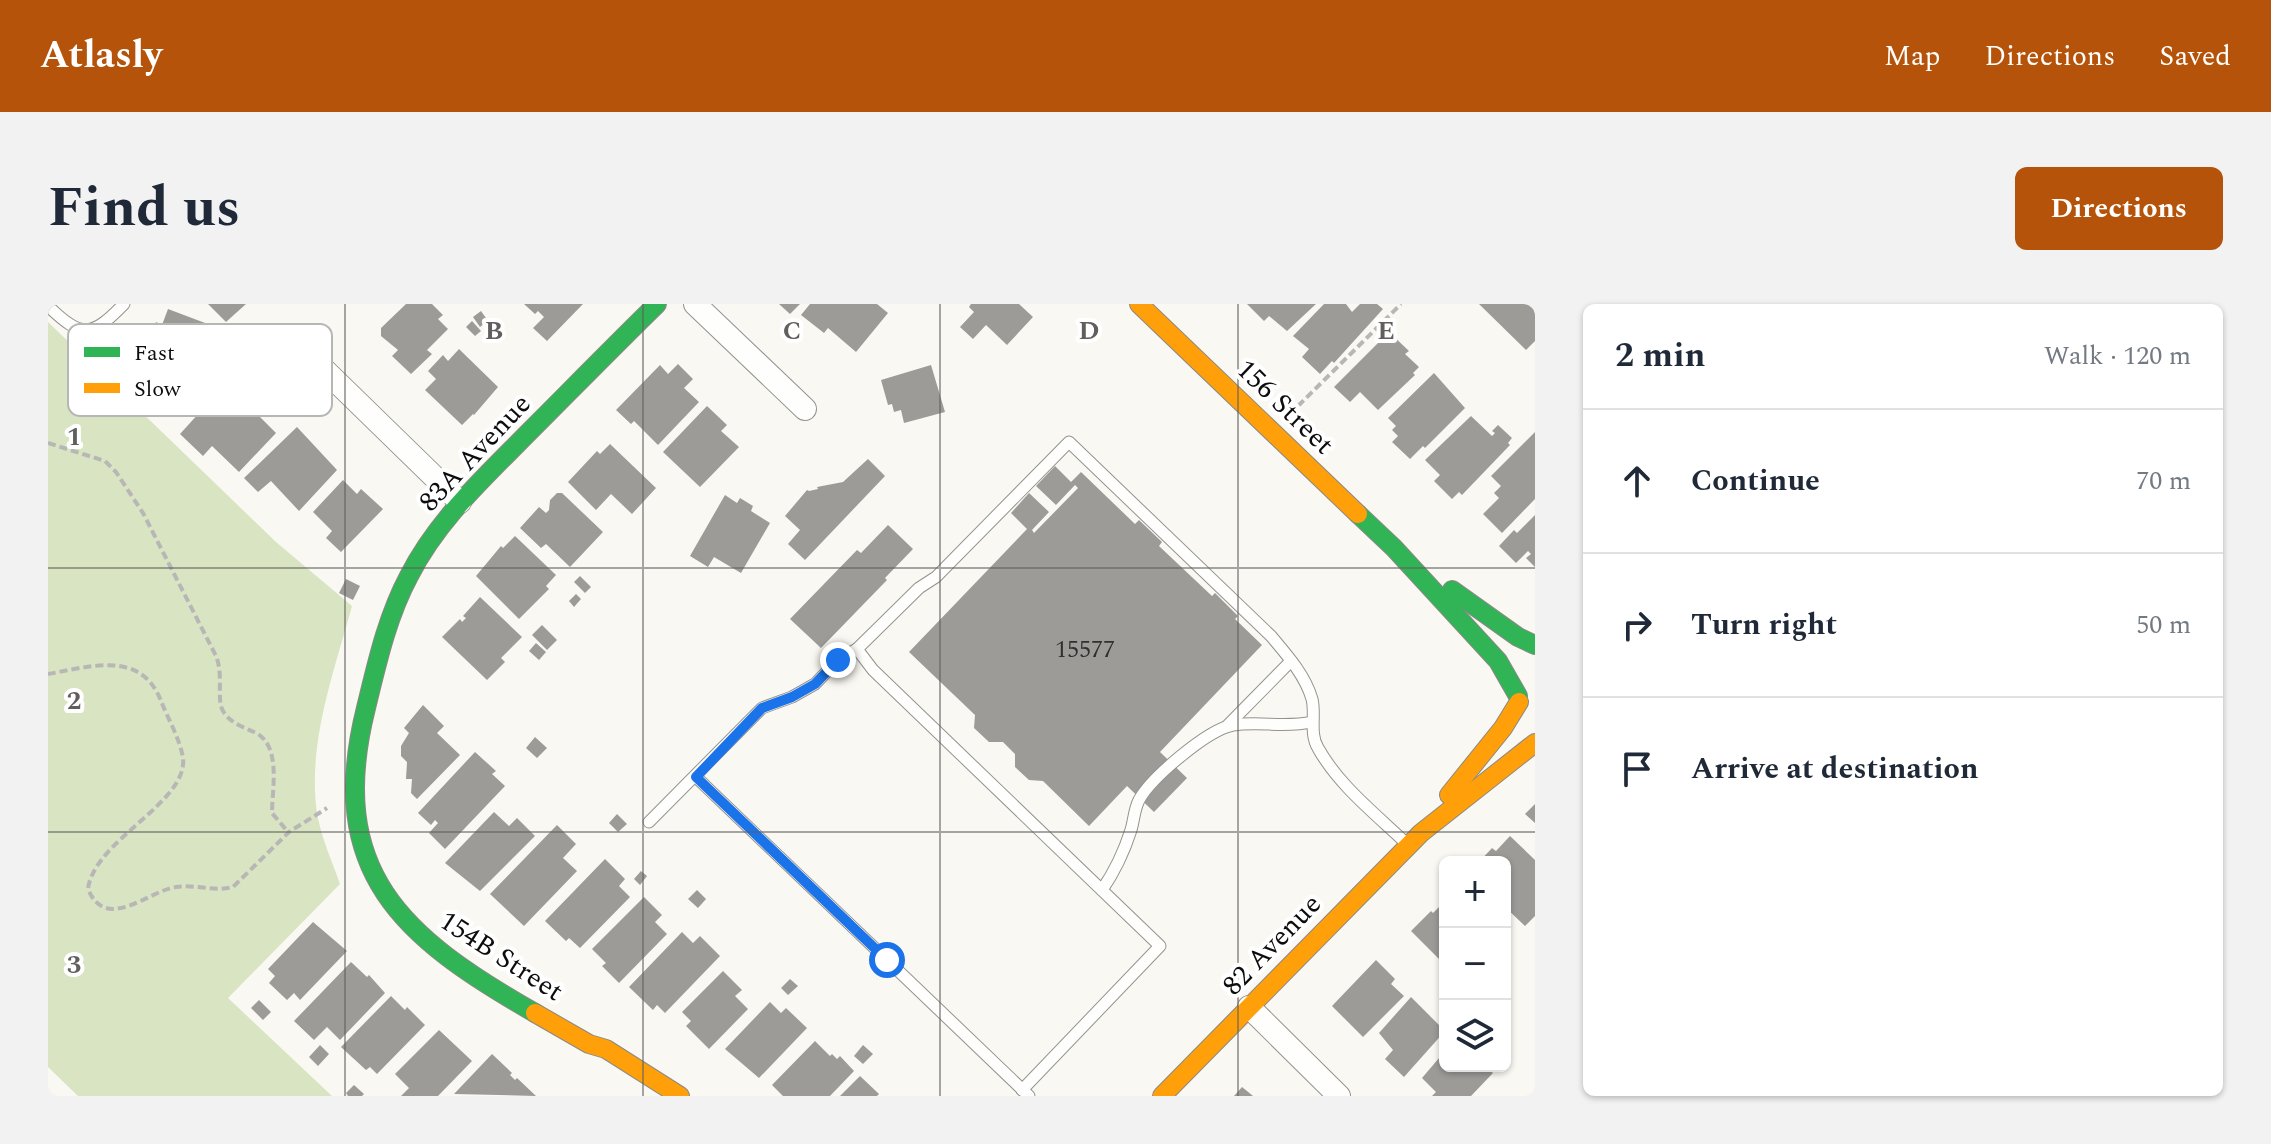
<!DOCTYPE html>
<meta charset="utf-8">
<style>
:root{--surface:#fff;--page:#f2f2f3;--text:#1f2937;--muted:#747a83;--line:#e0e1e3;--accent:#b45309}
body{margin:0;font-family:Spectral,serif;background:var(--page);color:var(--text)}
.controls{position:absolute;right:24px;bottom:24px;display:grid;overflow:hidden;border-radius:12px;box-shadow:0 2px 6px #0004}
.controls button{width:72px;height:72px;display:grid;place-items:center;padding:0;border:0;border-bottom:2px solid var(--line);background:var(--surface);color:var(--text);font:40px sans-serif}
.stop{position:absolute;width:24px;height:24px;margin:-18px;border:6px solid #1a73e8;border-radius:50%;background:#fff}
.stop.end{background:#1a73e8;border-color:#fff;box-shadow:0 2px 8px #0008}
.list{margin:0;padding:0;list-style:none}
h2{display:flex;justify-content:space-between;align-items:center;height:104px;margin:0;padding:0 32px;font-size:34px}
h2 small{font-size:26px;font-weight:400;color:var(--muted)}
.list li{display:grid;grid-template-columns:52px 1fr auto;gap:24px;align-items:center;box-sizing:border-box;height:144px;padding:0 32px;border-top:2px solid var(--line)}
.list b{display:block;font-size:30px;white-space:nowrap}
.list em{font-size:26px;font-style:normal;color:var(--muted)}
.icon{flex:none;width:44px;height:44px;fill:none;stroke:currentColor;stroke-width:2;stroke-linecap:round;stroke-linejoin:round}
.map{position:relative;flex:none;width:1487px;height:792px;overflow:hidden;border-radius:12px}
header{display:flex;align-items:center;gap:48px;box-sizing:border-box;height:112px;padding:0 40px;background:var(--accent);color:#fff}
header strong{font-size:38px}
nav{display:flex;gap:44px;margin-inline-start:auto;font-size:28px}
.intro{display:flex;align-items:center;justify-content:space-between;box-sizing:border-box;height:192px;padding:0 48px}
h1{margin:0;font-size:56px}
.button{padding:20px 36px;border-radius:12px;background:var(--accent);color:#fff;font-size:28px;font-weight:700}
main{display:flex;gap:48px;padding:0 48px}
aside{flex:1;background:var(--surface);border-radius:12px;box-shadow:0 2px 6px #0004}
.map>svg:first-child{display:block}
.forest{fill:#d8e4c2}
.building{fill:#9d9b98}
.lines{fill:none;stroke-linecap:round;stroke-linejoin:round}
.lane-casing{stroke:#949390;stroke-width:13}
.street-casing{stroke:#949390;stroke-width:24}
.fast-casing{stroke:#8a8987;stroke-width:20}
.slow-casing{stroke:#8a8987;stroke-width:20}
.path{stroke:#b8b7b6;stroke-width:4;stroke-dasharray:8 4;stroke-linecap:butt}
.lane{stroke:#fefefd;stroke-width:11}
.street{stroke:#fefefd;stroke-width:22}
.fast{stroke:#30b455;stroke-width:18}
.slow{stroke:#ff9f0a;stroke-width:18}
.route{stroke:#1a73e8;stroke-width:10}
.grid{fill:none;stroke:#605f5d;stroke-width:2;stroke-opacity:0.55}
.labels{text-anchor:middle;stroke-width:8;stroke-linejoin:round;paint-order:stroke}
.number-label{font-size:24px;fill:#313030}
.street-label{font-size:28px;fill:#0d0d0d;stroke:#fff}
.key{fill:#fff;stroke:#b6b6b6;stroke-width:2}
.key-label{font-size:22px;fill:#0d0d0d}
.grid-label{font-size:26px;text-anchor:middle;font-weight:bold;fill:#605f5d;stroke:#fff;stroke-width:8;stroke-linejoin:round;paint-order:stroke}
</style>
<header>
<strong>Atlasly</strong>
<nav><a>Map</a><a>Directions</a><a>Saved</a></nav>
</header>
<div class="intro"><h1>Find us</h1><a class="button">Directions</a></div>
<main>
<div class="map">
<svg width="1487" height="792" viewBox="0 0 1487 792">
<rect width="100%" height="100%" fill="#faf8f2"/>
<path class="forest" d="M0 18 228 238 304 302C286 368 259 440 269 509 273 533 284 557 292 580L180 694 284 792H30L0 763Z"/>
<g class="building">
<path d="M160 0H198L178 18Z"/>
<path d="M358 0H384L395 11 390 15 400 25 379 46 384 50 363 70 344 52 350 46 333 32V24Z"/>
<path d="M476 0H535L499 37 485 24 496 13 490 7 487 10Z"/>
<path d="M731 0H752L742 10Z"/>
<path d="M762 0H829L840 9 808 48 780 24 776 29 753 11Z"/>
<path d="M923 0H971L985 13 959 41 938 21 925 35 912 23 926 8 921 3Z"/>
<path d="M1199 0H1268L1239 27 1221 12 1216 17Z"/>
<path d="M1276 0H1298L1304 8 1312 0H1329L1335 5 1286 59 1284 57 1272 70 1254 53 1261 45 1245 32Z"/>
<path d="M1431 0H1487V37L1478 46Z"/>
<path d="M120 5 173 25 176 31 172 43 168 45 162 70 156 74 95 51 108 18 114 21Z"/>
<path d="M433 7 440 17 432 23 425 13Z"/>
<path d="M424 17 433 27 427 32 418 23Z"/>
<path d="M1341 28 1361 47 1357 50 1371 63 1365 69 1367 71 1330 106 1312 88 1302 98 1286 83Z"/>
<path d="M411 45 450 83 426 111 425 110 414 121 377 86 388 75 380 67 395 51 400 57Z"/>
<path d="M630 60 645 75 636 84 651 98 610 141 586 117 583 120 568 106 612 61 620 70Z"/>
<path d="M883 61 897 108 856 119 853 106 846 108 844 100 840 101 833 76Z"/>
<path d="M1386 69 1417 104 1377 144 1375 142 1362 155 1344 138 1350 132 1344 126 1348 122 1340 114Z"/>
<path d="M183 92H188L199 102 198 107 204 112 207 108 228 129 191 168 164 142 155 152 132 130 161 98 170 106Z"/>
<path d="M659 102 679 121 673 127 691 143 652 183 615 148Z"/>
<path d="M1423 112 1444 132 1447 129 1444 127 1450 121 1464 134 1460 139 1462 141 1414 191 1411 188 1404 195 1386 177 1392 171 1377 156Z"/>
<path d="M249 123 289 166 251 207 223 177 210 188 196 174Z"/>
<path d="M1487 128V195L1454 229 1435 210 1451 194 1446 189 1453 182 1443 172Z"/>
<path d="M562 140 608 184 584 210 563 190 548 206 520 178 549 147 552 150Z"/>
<path d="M820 155 837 172 757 256 740 240 752 226 737 212 759 186 761 187 770 185 769 183 795 178Z"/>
<path d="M1007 162 1023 178 1033 168 1087 220 1091 216 1114 238 1111 242 1164 292 1167 289 1190 312 1187 315 1214 341 1112 448 1139 474 1106 508 1079 482 1041 522 995 477 981 476 967 463V450L955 438H941L926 424 927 411 861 348 979 225 963 209 981 189 1001 208 984 226 986 229 1030 184 1027 181 1008 201 988 182Z"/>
<path d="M295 176 309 190 313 185 335 205 293 248 278 234 284 227 265 208Z"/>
<path d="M509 189H514L555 228 522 263 498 240 493 244 472 224 491 203 498 209 501 206 502 196Z"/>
<path d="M677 191 689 199 692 194 705 202 703 207 722 219 693 269 666 253 660 263 642 252Z"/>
<path d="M1487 211V263L1478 254 1483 250 1480 247 1468 259 1451 242 1466 226 1469 229Z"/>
<path d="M840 221 865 245 837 274 839 276 773 344 742 315 809 246 813 249Z"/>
<path d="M467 232 508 271 498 282 501 285 471 315 428 272 453 242 455 244Z"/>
<path d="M532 272 543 283 537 289 526 278Z"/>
<path d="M298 275 312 282 305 296 291 289Z"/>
<path d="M528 290 533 295 526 303 521 297Z"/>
<path d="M432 293 474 333 453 354 457 358 439 376 394 333 412 315 414 318 418 314 415 312Z"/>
<path d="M494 321 509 336 499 346 484 331Z"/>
<path d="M488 339 498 348 491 356 481 347Z"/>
<path d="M375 401 396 422 389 429 412 451 369 495 363 489 364 475H358L359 458 353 452V442L361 429 356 424Z"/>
<path d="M487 433 499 444 489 454 478 444Z"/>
<path d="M427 448 448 467 444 470 457 482 397 545 381 529 390 519 387 516 383 521 370 509Z"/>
<path d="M1487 500V519L1477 510Z"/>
<path d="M446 508 461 522 469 514 487 532 432 587 397 559Z"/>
<path d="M569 510 579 520 570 528 561 519Z"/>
<path d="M509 521 528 540 515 554 529 567 476 622 442 590Z"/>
<path d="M1462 532 1487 556V612L1477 622 1457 603V558H1431L1444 544 1448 547Z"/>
<path d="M557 555 577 575 571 582 582 593 532 644 521 634 518 637 497 617Z"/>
<path d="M593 567 599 572 592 581 586 575Z"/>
<path d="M649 586 658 595 650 604 640 595Z"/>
<path d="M596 593 614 611 607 618 619 630 571 679 554 662 558 659 544 645Z"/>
<path d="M1397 597V657L1395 659 1363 627 1383 607 1385 609Z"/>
<path d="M265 618 299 647 252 696 246 689 239 696 221 679 227 672 220 665Z"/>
<path d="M634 628 645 639 652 632 672 652 617 709 609 701 605 706 581 683Z"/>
<path d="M1328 656 1347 675 1343 680 1356 692 1315 733 1284 702Z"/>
<path d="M303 658 319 673 321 671 337 689 292 736 279 723 266 736 246 717Z"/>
<path d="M675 667 694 686 687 692 700 705 661 745 638 722 643 717 634 708Z"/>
<path d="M742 675 750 682 740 691 733 684Z"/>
<path d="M343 692 357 706 359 703 377 721 329 770 322 763 318 766 293 743Z"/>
<path d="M1363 693 1397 727 1356 773 1337 755 1345 746 1331 729Z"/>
<path d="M211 696 223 708 215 716 203 704Z"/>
<path d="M722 698 733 709 738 704 759 724 711 774 677 745Z"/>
<path d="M391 726 424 757 390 792H353L361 784 347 770Z"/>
<path d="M767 737 782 752 784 750 789 755 792 752 806 767 782 792H735L724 781Z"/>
<path d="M272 741 281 750 270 762 261 753Z"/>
<path d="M815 741 825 750 815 760 806 752Z"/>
<path d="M1397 747V762H1437L1445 769 1423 792H1384L1388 788 1374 774Z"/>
<path d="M444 750 464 769 462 771 467 776 469 774 488 792 406 790Z"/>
<path d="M812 772 831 790 829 792H792Z"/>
<path d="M306 781 316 790 314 792H300L298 789Z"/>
<path d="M1194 783 1199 787 1205 792H1186Z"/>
</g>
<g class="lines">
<defs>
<g id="lane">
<path d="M0 2C34 35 44 33 76 0"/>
<path d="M1179 422 1243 357"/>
<path d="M648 473 981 792"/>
<path d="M601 518 714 404 744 393 767 380 790 356 809 345"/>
<path d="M1054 586C1067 567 1076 548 1083 526 1086 516 1086 506 1091 496 1103 474 1159 426 1185 421 1212 417 1237 424 1264 418"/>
<path d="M974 786 1112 642 825 366 809 345 871 284 888 273 1021 138 1223 332C1239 351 1257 371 1264 395 1268 411 1261 429 1270 444 1291 482 1329 511 1360 541"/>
</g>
<g id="street">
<path d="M647 0 757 105"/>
<path d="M256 46 412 198"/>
<path d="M1201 703 1291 792"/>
</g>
<g id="fast">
<path d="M1310 210 1346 244 1450 357 1470 392"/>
<path d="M1404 286 1470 333 1487 341"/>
<path d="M487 709C354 633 277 568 318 404 329 359 339 313 361 272 390 215 437 173 481 128 523 86 566 42 609 0"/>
</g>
<g id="slow">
<path d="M1091 0 1310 210"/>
<path d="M1401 491 1455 424 1471 398"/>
<path d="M487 709 541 740 558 745 632 792"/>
<path d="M1114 792 1373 529 1487 439"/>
</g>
</defs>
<use href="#lane" class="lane-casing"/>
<use href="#street" class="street-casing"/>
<use href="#fast" class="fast-casing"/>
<use href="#slow" class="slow-casing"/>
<g class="path">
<path d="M34 44 90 99 216 77 221 73"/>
<path d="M1250 102 1353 0"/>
<path d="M0 139 57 157 68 168 95 209 168 352C176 371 168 395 175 407 182 419 195 423 206 428 234 440 224 485 224 509L240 528"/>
<path d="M0 370C41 363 93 345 113 397 120 415 132 435 135 454 140 499 46 536 40 585 58 629 100 587 128 583 147 580 167 588 185 583L241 528 279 504"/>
</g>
<use href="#lane" class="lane"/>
<use href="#street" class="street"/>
<use href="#fast" class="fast"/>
<use href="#slow" class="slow"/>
</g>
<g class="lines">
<path class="route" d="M790 356 767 380 744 393 714 404 648 473 839 656"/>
</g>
<path class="grid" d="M297 0V792M595 0V792M892 0V792M1190 0V792M0 264H1487M0 528H1487"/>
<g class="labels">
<g class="number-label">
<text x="1037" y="353">15577</text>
</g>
<g class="street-label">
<text transform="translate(1238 102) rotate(44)" y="10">156 Street</text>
<text transform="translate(426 148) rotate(-47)" y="10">83A Avenue</text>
<text transform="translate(1223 640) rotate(-46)" y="10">82 Avenue</text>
<text transform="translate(454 651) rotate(33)" y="10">154B Street</text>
</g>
</g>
<rect x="20" y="20" width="264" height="92" rx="12" class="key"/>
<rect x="36" y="43" width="36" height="10" fill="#30b455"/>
<rect x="36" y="79" width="36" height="10" fill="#ff9f0a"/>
<g class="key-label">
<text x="86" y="56">Fast</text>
<text x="86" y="92">Slow</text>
</g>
<g class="grid-label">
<text x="446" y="35">B</text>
<text x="744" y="35">C</text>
<text x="1041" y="35">D</text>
<text x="1338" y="35">E</text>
<text x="26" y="141">1</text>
<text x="26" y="405">2</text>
<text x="26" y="669">3</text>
</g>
</svg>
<div class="controls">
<button>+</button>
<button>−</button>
<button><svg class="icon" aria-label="layers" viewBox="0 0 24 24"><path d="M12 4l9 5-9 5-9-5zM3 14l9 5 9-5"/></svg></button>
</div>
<div class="stop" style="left:839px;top:656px"></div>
<div class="stop end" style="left:790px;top:356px"></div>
</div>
<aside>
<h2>2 min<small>Walk · 120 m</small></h2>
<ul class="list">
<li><svg class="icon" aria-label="ahead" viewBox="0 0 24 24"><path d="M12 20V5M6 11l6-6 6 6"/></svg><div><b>Continue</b></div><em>70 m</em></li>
<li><svg class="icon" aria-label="right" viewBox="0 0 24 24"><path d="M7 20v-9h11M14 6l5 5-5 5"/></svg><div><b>Turn right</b></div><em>50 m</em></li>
<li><svg class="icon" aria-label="arrive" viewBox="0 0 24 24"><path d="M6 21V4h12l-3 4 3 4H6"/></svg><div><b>Arrive at destination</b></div></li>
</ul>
</aside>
</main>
